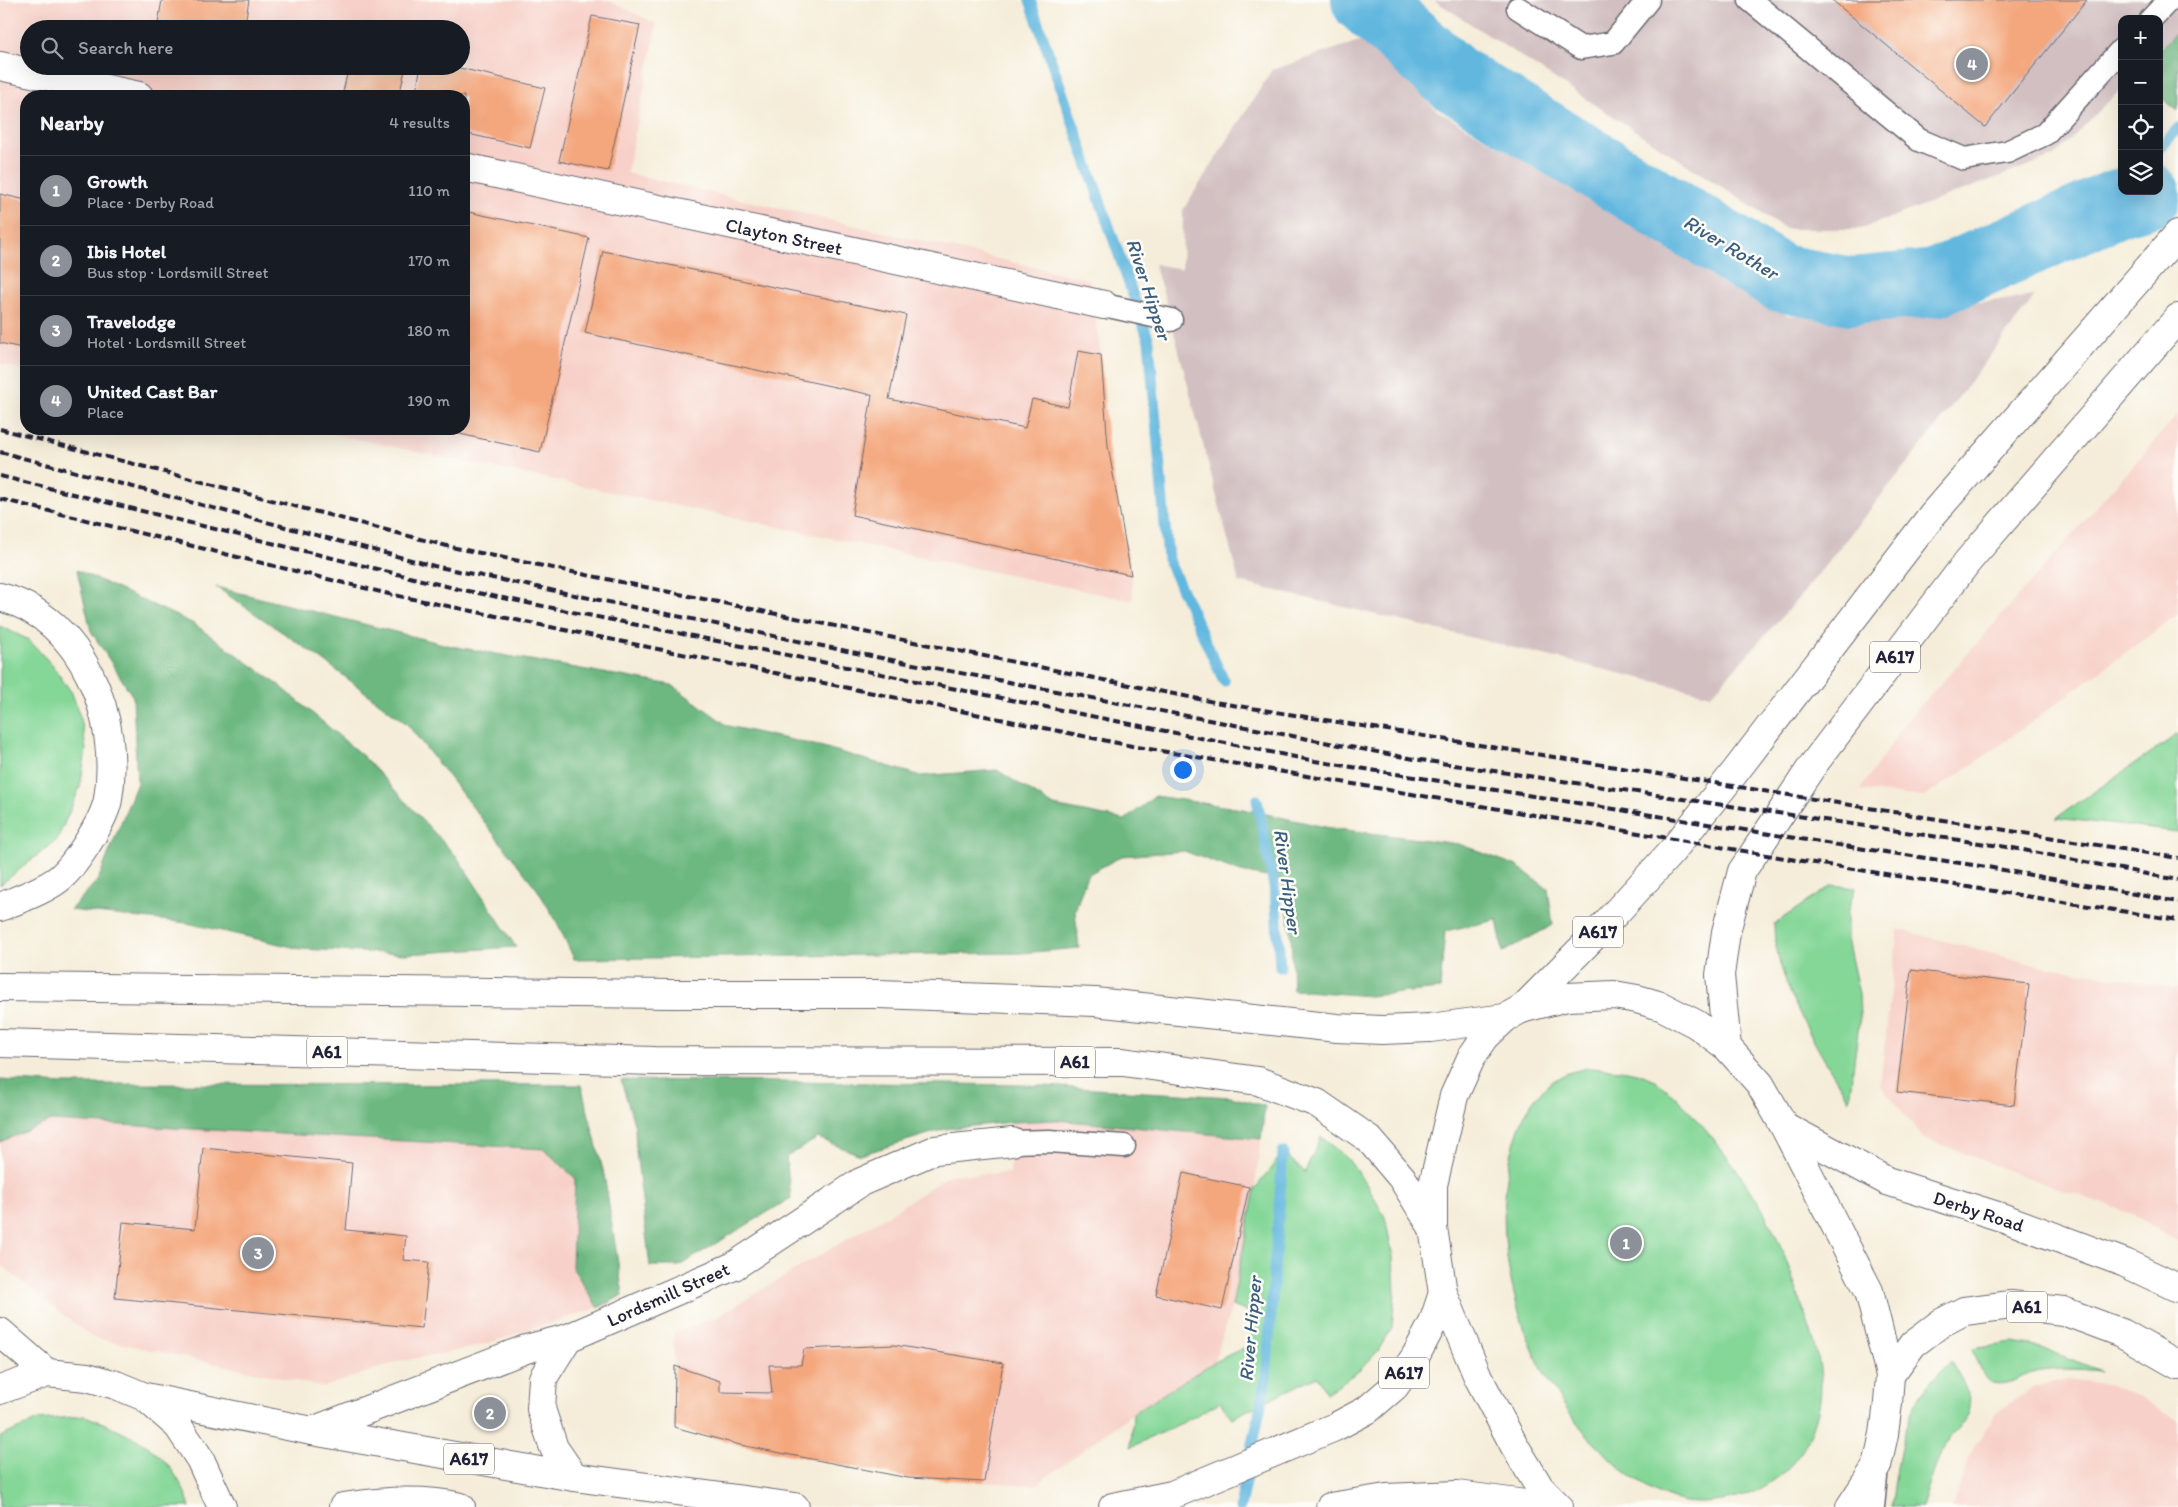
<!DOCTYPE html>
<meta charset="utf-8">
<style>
:root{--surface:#171b24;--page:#242831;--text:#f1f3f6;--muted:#9ea1a6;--line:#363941;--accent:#8c9099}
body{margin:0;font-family:Itim,sans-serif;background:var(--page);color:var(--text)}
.controls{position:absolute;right:15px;top:15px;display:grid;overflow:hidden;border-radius:10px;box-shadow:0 5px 20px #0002}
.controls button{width:45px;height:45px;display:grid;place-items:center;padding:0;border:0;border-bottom:1px solid var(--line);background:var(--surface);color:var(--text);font:25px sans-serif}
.you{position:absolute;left:1182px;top:769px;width:18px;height:18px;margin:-12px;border:4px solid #fff;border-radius:50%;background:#1a73e8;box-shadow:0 0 0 8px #1a73e833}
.badge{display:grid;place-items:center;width:32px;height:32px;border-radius:50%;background:var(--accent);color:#fff;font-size:16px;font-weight:700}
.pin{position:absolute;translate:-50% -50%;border:2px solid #fff;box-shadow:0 1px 5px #0006}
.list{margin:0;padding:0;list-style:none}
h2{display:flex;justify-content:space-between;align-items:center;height:65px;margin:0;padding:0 20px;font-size:21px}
h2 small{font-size:16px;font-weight:400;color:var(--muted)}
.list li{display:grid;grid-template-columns:32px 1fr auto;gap:15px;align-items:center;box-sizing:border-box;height:70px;padding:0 20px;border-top:1px solid var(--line)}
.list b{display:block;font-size:19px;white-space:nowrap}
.list p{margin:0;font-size:16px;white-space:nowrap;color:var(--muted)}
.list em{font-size:16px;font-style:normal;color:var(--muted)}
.icon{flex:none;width:28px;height:28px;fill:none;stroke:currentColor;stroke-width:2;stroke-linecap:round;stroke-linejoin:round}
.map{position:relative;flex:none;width:2178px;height:1507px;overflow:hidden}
.search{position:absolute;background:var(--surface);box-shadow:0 5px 20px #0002;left:20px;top:20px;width:450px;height:55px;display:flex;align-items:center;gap:12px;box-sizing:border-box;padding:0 18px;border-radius:28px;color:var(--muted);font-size:19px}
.panel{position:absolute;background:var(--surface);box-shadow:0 5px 20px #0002;left:20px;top:90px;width:450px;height:345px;border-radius:20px}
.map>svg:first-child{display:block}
.built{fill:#f7d1c9;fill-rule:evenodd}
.industrial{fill:#d2bfc1}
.green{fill:#85d798;stroke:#547c6a}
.forest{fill:#6cb880;stroke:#476d5e}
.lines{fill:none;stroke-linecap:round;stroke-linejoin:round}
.stream{stroke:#62b7df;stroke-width:11}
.river{stroke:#62b7df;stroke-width:68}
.building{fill:#f4a67c}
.service-casing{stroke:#6c6972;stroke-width:25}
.minor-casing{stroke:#6c6972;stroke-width:30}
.primary-casing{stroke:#6c6972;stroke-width:30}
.trunk-casing{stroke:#6c6972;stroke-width:30}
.service{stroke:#fff;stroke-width:22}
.minor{stroke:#fff;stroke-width:28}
.primary{stroke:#fff;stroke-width:28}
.trunk{stroke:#fff;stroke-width:28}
.rail{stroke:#22223b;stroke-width:4;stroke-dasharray:8 4;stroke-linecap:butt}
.labels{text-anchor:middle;stroke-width:5;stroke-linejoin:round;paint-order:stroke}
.shield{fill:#fdfcf7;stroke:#646373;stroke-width:1}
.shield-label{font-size:18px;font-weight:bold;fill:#22223b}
.street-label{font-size:19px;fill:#22223b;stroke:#fdfcf7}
.water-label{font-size:20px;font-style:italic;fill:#3c5e7d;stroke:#fdfcf7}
</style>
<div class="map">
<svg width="2178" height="1507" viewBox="0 0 2178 1507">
<rect width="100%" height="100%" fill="#fdfcf7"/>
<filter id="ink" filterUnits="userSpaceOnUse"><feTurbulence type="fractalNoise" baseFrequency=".02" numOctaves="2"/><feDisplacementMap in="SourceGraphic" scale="10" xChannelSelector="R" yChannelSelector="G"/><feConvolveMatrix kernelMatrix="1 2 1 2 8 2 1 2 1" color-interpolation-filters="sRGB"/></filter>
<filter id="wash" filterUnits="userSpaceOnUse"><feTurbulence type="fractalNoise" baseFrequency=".0096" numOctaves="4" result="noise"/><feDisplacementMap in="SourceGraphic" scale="20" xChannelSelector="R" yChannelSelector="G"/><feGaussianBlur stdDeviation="1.12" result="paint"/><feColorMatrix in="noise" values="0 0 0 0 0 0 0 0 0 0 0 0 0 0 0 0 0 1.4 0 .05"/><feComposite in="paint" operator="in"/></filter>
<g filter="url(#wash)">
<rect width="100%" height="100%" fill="#f5edd9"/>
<g class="built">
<path d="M0 0H607L657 24 627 173 1089 280 1101 355 1108 446 1131 575 1133 601 309 429H464V96H26V370L0 364ZM29 29H461V66H29Z"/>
<path d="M2178 414V614L1991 752 1924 797 1860 790 1908 719 1964 658Z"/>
<path d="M1898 929 2032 964 2178 989V1242L2132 1214 2012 1172 1924 1138 1880 1085Z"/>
<path d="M1057 1120 1261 1139 1255 1189 1232 1306 1214 1362 1133 1413 1036 1485 908 1478 740 1445 674 1427V1333L716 1317 893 1212 949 1175 1010 1173 1012 1122Z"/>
<path d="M51 1121 544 1149 575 1177 572 1267 598 1308 476 1347 397 1362 324 1387 91 1337 0 1264V1142Z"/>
<path d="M2068 1379 2098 1383 2141 1397 2178 1421V1507H1952L1970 1454 1996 1413 2035 1386Z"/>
</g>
<g class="industrial">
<path d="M1434 0H2178V31L2159 50V19H2122V88L2054 156 1860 229H1786Z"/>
<path d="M1364 36 1436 110 1695 259 1789 316 1895 312 2035 296 1929 436 1803 593 1711 695 1239 582 1167 305 1154 264 1182 269 1183 210 1272 70 1362 40Z"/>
</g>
<g class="green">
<path d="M0 626 29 640 52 665 72 693 82 723 86 750 80 787 57 840 0 885Z"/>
<path d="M2178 734V832L2056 818Z"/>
<path d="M1832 885 1855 888 1847 914V939L1859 994 1860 1016 1849 1100C1819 1052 1774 980 1774 924Z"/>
<path d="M1588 1068C1608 1069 1633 1069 1652 1079 1672 1090 1688 1110 1703 1127 1723 1151 1743 1177 1759 1203 1779 1237 1792 1275 1804 1312 1812 1334 1820 1357 1821 1380 1822 1413 1809 1448 1785 1471 1768 1487 1746 1498 1722 1501 1709 1503 1694 1504 1681 1501 1620 1487 1556 1406 1533 1350 1507 1290 1497 1223 1510 1160 1518 1126 1528 1095 1560 1077 1568 1072 1579 1070 1588 1068Z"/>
<path d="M1321 1137 1347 1158 1367 1185 1385 1217 1393 1257 1395 1293 1392 1327 1378 1351 1360 1370 1326 1393 1317 1376 1232 1418 1220 1402 1186 1421 1131 1447 1133 1413 1214 1362 1250 1345 1253 1314 1232 1306 1255 1189 1283 1152 1305 1172Z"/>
<path d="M2013 1343 2042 1348 2101 1371C2078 1369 2055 1367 2032 1373 2019 1377 2005 1388 1991 1382 1981 1377 1976 1359 1972 1349Z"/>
<path d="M1951 1362C1957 1374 1969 1390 1970 1404 1971 1418 1958 1426 1951 1436 1936 1457 1930 1483 1922 1507H1892C1894 1475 1904 1419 1922 1393 1930 1381 1940 1372 1951 1362Z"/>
<path d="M85 1416C135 1435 173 1452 190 1507H0V1437L38 1420Z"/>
</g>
<g class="forest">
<path d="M2178 31V111L2159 96V50Z"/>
<path d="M77 570 194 624 279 685 364 757 457 857 516 947 406 954 301 949 187 923 70 910 98 880 137 783 133 697 91 631Z"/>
<path d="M216 587 451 646 672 685 728 726 823 747 921 776 997 770 1054 806 1125 820 1155 796 1243 809 1330 828 1459 844 1517 866 1548 889 1553 925 1503 952 1497 920 1445 931 1440 989 1370 996 1293 990 1291 933 1282 880 1241 872 1184 851 1122 856 1087 875 1075 911 1079 948 1021 953 574 959 557 922 537 889 407 724 323 660Z"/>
<path d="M0 1080 63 1084 581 1085 604 1174 623 1295 598 1308 572 1267 575 1178 544 1149 51 1121 0 1142Z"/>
<path d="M621 1080 1026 1085 1231 1097 1265 1106 1261 1139 1057 1120 1012 1122 945 1129 860 1155 818 1138 786 1157 791 1198 679 1266H650L636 1151 635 1127Z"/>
</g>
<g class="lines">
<g class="stream">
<path d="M1030 0 1149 341 1168 560 1224 681"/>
<path d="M2159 150 2178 128"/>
<path d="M2115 204 2125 191"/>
<path d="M1257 800 1275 891 1280 967"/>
<path d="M1240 1507 1266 1380 1283 1152"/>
</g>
<path class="river" d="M1365 0 1453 78 1780 278 1851 291 1935 283 2115 204 2147 195"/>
</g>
<g id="blocks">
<g class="building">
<path d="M162 0H249L244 29H157Z"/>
<path d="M1832 0H2087L1985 127Z"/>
<path d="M592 16 640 25 608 171 559 161Z"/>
<path d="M349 66H406L399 96H342Z"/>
<path d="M421 66H451L545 88 530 148 464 133V96H415Z"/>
<path d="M0 194 26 200V349L0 343Z"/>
<path d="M464 211 589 238 540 452 442 430 464 429Z"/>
<path d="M603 251 906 315 889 399 1025 428 1032 399 1068 407 1078 351 1101 355 1108 446 1131 575 852 515 872 395 585 333Z"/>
<path d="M1911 970 2029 984 2014 1105 1897 1092Z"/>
<path d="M203 1148 352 1163 346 1230 406 1236 403 1260 429 1262 422 1328 115 1298 123 1222 195 1229Z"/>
<path d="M1183 1173 1249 1187 1222 1310 1156 1295Z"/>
<path d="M894 1345 1003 1363 984 1482 908 1478 740 1445 674 1427 675 1366 720 1381V1392L772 1393 769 1365H801L804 1349Z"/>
</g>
</g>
</g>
<g filter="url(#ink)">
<use href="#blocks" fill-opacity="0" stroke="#6c6972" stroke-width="1"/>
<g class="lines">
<defs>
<g id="service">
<path d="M1750 0 1919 140 1964 159 2007 152 2045 134 2122 49"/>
<path d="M1518 8 1581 48 1613 43 1648 0"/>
<path d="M2151 19 2169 0"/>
<path d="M1104 305 1171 320"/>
<path d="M1012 1142 1049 1141 1124 1146"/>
<path d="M1873 1507 1877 1467"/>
</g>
<g id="minor">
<path d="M0 66 139 96"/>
<path d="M464 167 1104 305"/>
<path d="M568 1338 543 1378 541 1409 554 1448 574 1477"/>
<path d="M312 1431 526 1349 568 1338 734 1266 861 1182 935 1150 1012 1142"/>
</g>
<path id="primary" d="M0 1332 47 1373"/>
<g id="trunk">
<path d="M0 597C84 618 121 720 108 799 105 819 76 864 61 877 48 889 17 900 0 907"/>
<path d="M0 987 672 994H879L1095 1002 1337 1028 1382 1030 1430 1028 1505 1018"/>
<path d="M1522 1009 1601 929 1672 851 1735 772 1933 514 2178 234"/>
<path d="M0 1043 655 1061 1123 1062 1258 1081 1317 1103 1369 1139 1402 1178 1433 1228"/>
<path d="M1727 1047 1720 975 1726 932 1742 871 1813 765 1968 561 2178 318"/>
<path d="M1784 1126 1887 1181 2004 1218 2125 1263 2178 1288"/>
<path d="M1890 1375 1913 1344 1941 1323 1964 1311 2011 1305 2063 1311 2122 1333 2178 1365"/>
<path d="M0 1390 47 1373 87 1377 116 1385 145 1397 312 1431 574 1477 795 1507"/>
<path d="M146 1398 178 1426 200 1459 222 1507"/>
<path d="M343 1507C381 1501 423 1498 461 1507"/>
<path d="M1113 1507 1172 1495 1335 1427 1367 1410 1395 1386 1415 1357 1433 1323 1443 1293"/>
<path d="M1330 1507 1386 1498 1457 1495 1525 1504 1534 1507"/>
<path d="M1559 1507 1540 1488 1514 1445 1478 1377 1443 1293 1433 1228V1185L1454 1096 1472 1056 1486 1036 1505 1018 1521 1009 1567 997 1614 995 1637 999 1661 1006 1696 1024 1727 1047 1760 1084 1784 1126 1869 1291 1890 1375 1888 1403 1884 1434 1877 1466 1850 1507"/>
</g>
</defs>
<use href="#service" class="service-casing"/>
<use href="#minor" class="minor-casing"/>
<use href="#primary" class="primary-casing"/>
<use href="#trunk" class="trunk-casing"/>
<use href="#service" class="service"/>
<use href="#minor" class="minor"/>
<use href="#primary" class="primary"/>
<use href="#trunk" class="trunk"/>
<g class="rail">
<path d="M0 429 451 547 859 631 1214 702 2178 858"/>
<path d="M0 452 434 566 871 656 1414 759 2013 848 2178 880"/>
<path d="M0 476 458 589 1315 761 1851 847 1987 867 2178 902"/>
<path d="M0 499 389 594 1132 746 1796 860 2178 920"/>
</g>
</g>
</g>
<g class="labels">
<g class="shield">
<rect x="1870" y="641.5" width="50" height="31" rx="4"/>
<rect x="1573" y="916.5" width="50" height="31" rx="4"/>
<rect x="307" y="1036.5" width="40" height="31" rx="4"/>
<rect x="1055" y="1046.5" width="40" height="31" rx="4"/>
<rect x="2007" y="1291.5" width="40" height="31" rx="4"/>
<rect x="1379" y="1357.5" width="50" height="31" rx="4"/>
<rect x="444" y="1443.5" width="50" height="31" rx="4"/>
</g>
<g class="shield-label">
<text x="1895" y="663">A617</text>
<text x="1598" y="938">A617</text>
<text x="327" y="1058">A61</text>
<text x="1075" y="1068">A61</text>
<text x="2027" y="1313">A61</text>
<text x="1404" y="1379">A617</text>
<text x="469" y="1465">A617</text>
</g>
<g class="street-label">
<text transform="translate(784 236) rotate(12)" y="7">Clayton Street</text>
<text transform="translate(1979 1211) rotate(18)" y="7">Derby Road</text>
<text transform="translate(668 1294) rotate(-24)" y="7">Lordsmill Street</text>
</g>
<g class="water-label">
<text transform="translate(1731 247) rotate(31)" y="7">River Rother</text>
<text transform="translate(1149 289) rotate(72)" y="7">River Hipper</text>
<text transform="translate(1288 881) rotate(82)" y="7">River Hipper</text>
<text transform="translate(1250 1329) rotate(-85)" y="7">River Hipper</text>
</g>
</g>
</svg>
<div class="controls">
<button>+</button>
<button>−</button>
<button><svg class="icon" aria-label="locate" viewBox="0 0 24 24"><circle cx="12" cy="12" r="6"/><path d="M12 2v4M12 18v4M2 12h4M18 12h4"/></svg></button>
<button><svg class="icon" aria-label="layers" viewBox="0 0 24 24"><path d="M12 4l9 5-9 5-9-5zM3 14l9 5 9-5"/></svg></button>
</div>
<div class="you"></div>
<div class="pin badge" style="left:1626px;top:1243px">1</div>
<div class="pin badge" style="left:490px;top:1413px">2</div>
<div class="pin badge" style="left:258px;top:1253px">3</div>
<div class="pin badge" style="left:1972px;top:64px">4</div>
<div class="search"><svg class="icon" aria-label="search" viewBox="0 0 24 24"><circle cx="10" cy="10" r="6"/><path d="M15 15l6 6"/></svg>Search here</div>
<section class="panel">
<h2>Nearby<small>4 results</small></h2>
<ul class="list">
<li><span class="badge">1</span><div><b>Growth</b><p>Place · Derby Road</p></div><em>110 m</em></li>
<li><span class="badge">2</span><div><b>Ibis Hotel</b><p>Bus stop · Lordsmill Street</p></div><em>170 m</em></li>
<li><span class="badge">3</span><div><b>Travelodge</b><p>Hotel · Lordsmill Street</p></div><em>180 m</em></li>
<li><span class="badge">4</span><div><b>United Cast Bar</b><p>Place</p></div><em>190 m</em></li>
</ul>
</section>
</div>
